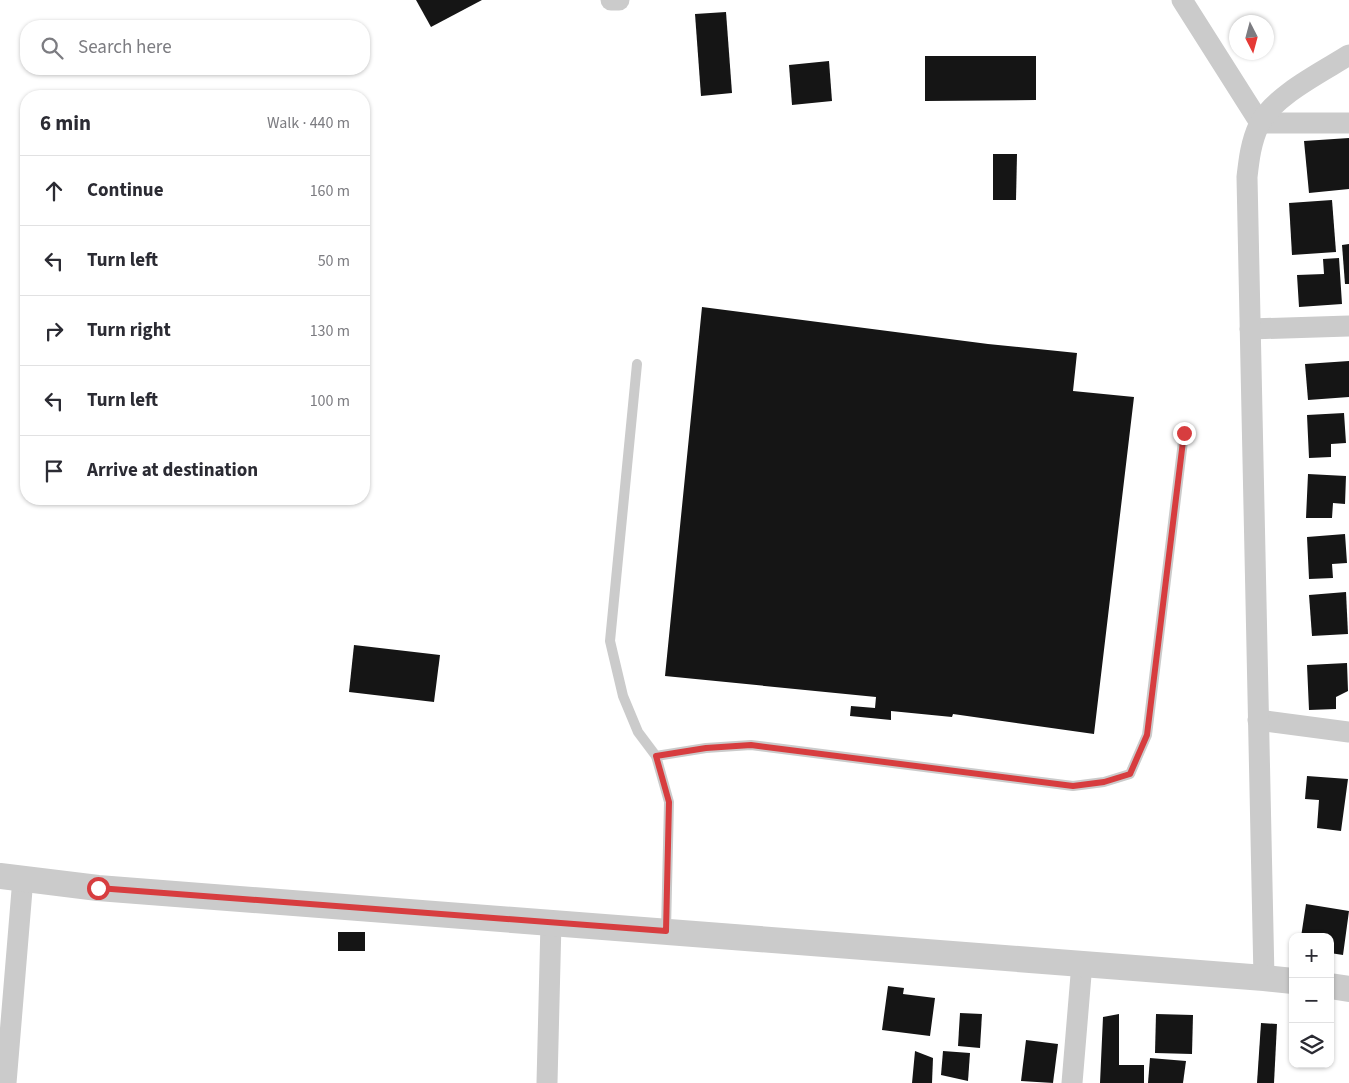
<!DOCTYPE html>
<meta charset="utf-8">
<style>
:root{--surface:#fff;--page:#f7f7f7;--text:#2b2b33;--muted:#7c7c81;--line:#e1e1e2}
body{margin:0;font-family:"Source Sans 3",sans-serif;background:var(--page);color:var(--text)}
.controls{position:absolute;right:15px;bottom:15px;display:grid;overflow:hidden;border-radius:10px;box-shadow:0 1px 4px #0004}
.controls button{width:45px;height:45px;display:grid;place-items:center;padding:0;border:0;border-bottom:1px solid var(--line);background:var(--surface);color:var(--text);font:25px sans-serif}
.compass{position:absolute;left:1229px;top:15px;width:45px;height:45px;border-radius:50%;background:var(--surface);box-shadow:0 1px 4px #0004;rotate:174deg}
.stop{position:absolute;width:15px;height:15px;margin:-11px;border:4px solid #d73d3f;border-radius:50%;background:#fff}
.stop.end{background:#d73d3f;border-color:#fff;box-shadow:0 1px 5px #0008}
.list{margin:0;padding:0;list-style:none}
h2{display:flex;justify-content:space-between;align-items:center;height:65px;margin:0;padding:0 20px;font-size:21px}
h2 small{font-size:16px;font-weight:400;color:var(--muted)}
.list li{display:grid;grid-template-columns:32px 1fr auto;gap:15px;align-items:center;box-sizing:border-box;height:70px;padding:0 20px;border-top:1px solid var(--line)}
.list b{display:block;font-size:19px;white-space:nowrap}
.list em{font-size:16px;font-style:normal;color:var(--muted)}
.icon{flex:none;width:28px;height:28px;fill:none;stroke:currentColor;stroke-width:2;stroke-linecap:round;stroke-linejoin:round}
.map{position:relative;flex:none;width:1349px;height:1083px;overflow:hidden}
.search{position:absolute;background:var(--surface);box-shadow:0 1px 4px #0004;left:20px;top:20px;width:350px;height:55px;display:flex;align-items:center;gap:12px;box-sizing:border-box;padding:0 18px;border-radius:20px;color:var(--muted);font-size:19px}
.panel{position:absolute;background:var(--surface);box-shadow:0 1px 4px #0004;left:20px;top:90px;width:350px;height:415px;border-radius:20px}
.map>svg:first-child{display:block}
.building{fill:#151515}
.lines{fill:none;stroke-linecap:round;stroke-linejoin:round}
.service{stroke:#cbcbcb;stroke-width:10}
.minor{stroke:#cbcbcb;stroke-width:21}
.tertiary{stroke:#cbcbcb;stroke-width:26}
.route{stroke:#d73d3f;stroke-width:6}
</style>
<div class="map">
<svg width="1349" height="1083" viewBox="0 0 1349 1083">
<rect width="100%" height="100%" fill="#fff"/>
<g class="building">
<path d="M416 0H482L431 27Z"/>
<path d="M726 12 732 93 701 96 695 14Z"/>
<path d="M925 56H1036V100L925 101Z"/>
<path d="M829 61 832 101 792 105 789 65Z"/>
<path d="M1349 138V189L1309 193 1304 141Z"/>
<path d="M993 154H1017L1016 200H993Z"/>
<path d="M1332 200 1336 252 1292 255 1289 203Z"/>
<path d="M1349 244V284H1345L1342 245Z"/>
<path d="M1339 258 1342 304 1299 307 1297 275 1324 274 1323 259Z"/>
<path d="M702 307 988 344 1077 353 1073 391 1134 397 1094 734 953 714 952 717 891 711V720L850 716 851 706 875 708 876 697 665 676Z"/>
<path d="M1349 361V397L1308 400 1305 364Z"/>
<path d="M1344 413 1346 443 1331 444V457L1309 458 1307 415Z"/>
<path d="M1308 474 1346 476 1345 504 1333 503 1332 518H1306Z"/>
<path d="M1345 534 1347 563 1332 564 1333 578 1309 579 1307 537Z"/>
<path d="M1346 592 1348 634 1312 636 1309 595Z"/>
<path d="M354 645 440 655 434 702 349 692Z"/>
<path d="M1347 663 1348 691 1336 697V709L1309 710 1307 665Z"/>
<path d="M1307 776 1348 779 1341 831 1317 828 1319 800 1305 799Z"/>
<path d="M1306 904 1349 911 1343 955 1330 953V937H1301Z"/>
<rect x="338" y="932" width="27" height="19"/>
<path d="M888 986 904 988 903 994 935 998 930 1036 882 1030Z"/>
<path d="M960 1013 982 1014 980 1048 958 1046Z"/>
<path d="M1119 1014V1065H1144V1083H1100L1103 1017Z"/>
<path d="M1156 1014 1193 1015 1192 1054 1155 1053Z"/>
<path d="M1261 1023 1277 1024 1274 1083H1257Z"/>
<path d="M1026 1040 1058 1044 1053 1083 1021 1081Z"/>
<path d="M915 1051 933 1058 932 1083H912Z"/>
<path d="M943 1051 970 1053 968 1081 941 1075Z"/>
<path d="M1150 1058 1186 1061 1183 1083H1148Z"/>
</g>
<g class="lines">
<g class="service">
<path d="M637 364 610 641 623 696 638 732 656 756 669 802 666 930"/>
<path d="M656 756 706 748 751 745 1073 786 1104 782 1130 774 1147 735 1184 433"/>
</g>
<g class="minor">
<path d="M611 0H619"/>
<path d="M1182 0 1260 123H1349"/>
<path d="M1250 329 1349 326"/>
<path d="M1258 720 1349 732"/>
<path d="M1264 978 1247 177C1249 159 1251 142 1259 125 1273 96 1322 72 1349 55"/>
<path d="M6 1083 23 878"/>
<path d="M547 1083 551 922"/>
<path d="M1072 1083 1082 963"/>
</g>
<g class="tertiary">
<path d="M0 876 98 888 1264 978 1293 981"/>
<path d="M1330 986 1349 989"/>
</g>
</g>
<g class="lines">
<path class="route" d="M98 888 666 931 669 802 656 756 706 748 751 745 1073 786 1104 782 1130 774 1147 735 1184 433"/>
</g>
</svg>
<div class="controls">
<button>+</button>
<button>−</button>
<button><svg class="icon" aria-label="layers" viewBox="0 0 24 24"><path d="M12 4l9 5-9 5-9-5zM3 14l9 5 9-5"/></svg></button>
</div>
<svg class="compass" viewBox="-18 -18 36 36"><path d="M0-13l5 13h-10z" fill="#e53935"/><path d="M0 13l5-13h-10z" fill="#7c7c81"/></svg>
<div class="stop" style="left:98px;top:888px"></div>
<div class="stop end" style="left:1184px;top:433px"></div>
<div class="search"><svg class="icon" aria-label="search" viewBox="0 0 24 24"><circle cx="10" cy="10" r="6"/><path d="M15 15l6 6"/></svg>Search here</div>
<section class="panel">
<h2>6 min<small>Walk · 440 m</small></h2>
<ul class="list">
<li><svg class="icon" aria-label="ahead" viewBox="0 0 24 24"><path d="M12 20V5M6 11l6-6 6 6"/></svg><div><b>Continue</b></div><em>160 m</em></li>
<li><svg class="icon" aria-label="left" viewBox="0 0 24 24"><path d="M17 20v-9H6M10 6l-5 5 5 5"/></svg><div><b>Turn left</b></div><em>50 m</em></li>
<li><svg class="icon" aria-label="right" viewBox="0 0 24 24"><path d="M7 20v-9h11M14 6l5 5-5 5"/></svg><div><b>Turn right</b></div><em>130 m</em></li>
<li><svg class="icon" aria-label="left" viewBox="0 0 24 24"><path d="M17 20v-9H6M10 6l-5 5 5 5"/></svg><div><b>Turn left</b></div><em>100 m</em></li>
<li><svg class="icon" aria-label="arrive" viewBox="0 0 24 24"><path d="M6 21V4h12l-3 4 3 4H6"/></svg><div><b>Arrive at destination</b></div></li>
</ul>
</section>
</div>
